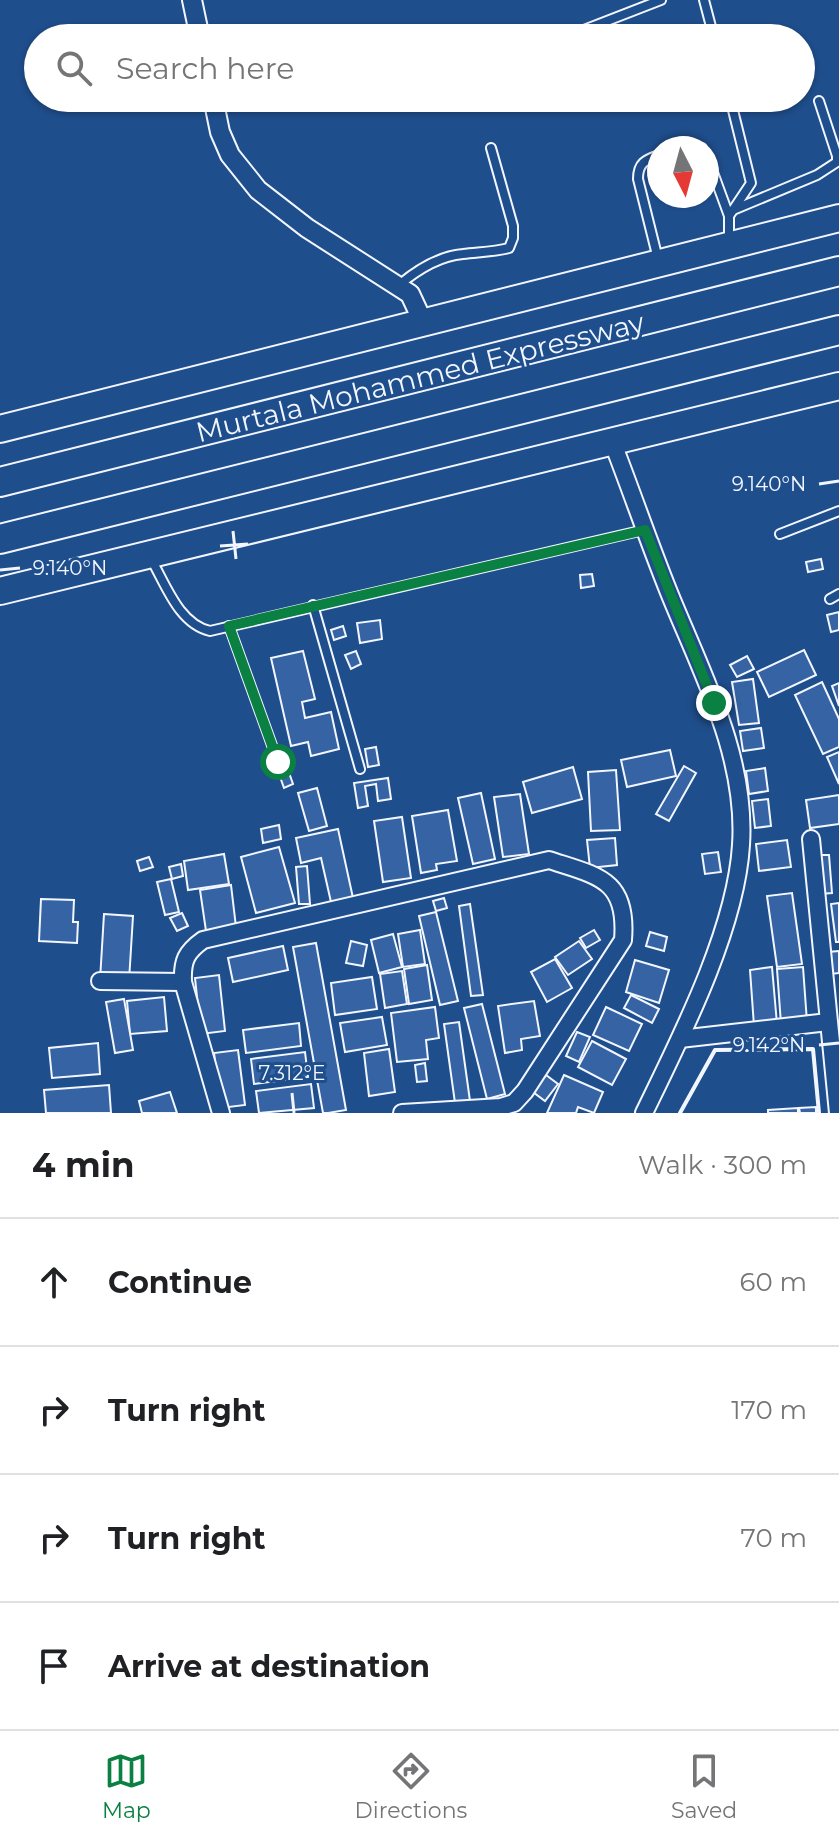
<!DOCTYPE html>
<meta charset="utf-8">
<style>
:root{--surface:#fff;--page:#f6f6f6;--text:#202124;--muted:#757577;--line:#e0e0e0;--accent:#0b8043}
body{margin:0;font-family:Montserrat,sans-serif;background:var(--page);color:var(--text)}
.compass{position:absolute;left:647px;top:136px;width:72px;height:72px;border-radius:50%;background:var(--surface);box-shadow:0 2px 6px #0004;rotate:174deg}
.stop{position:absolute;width:24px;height:24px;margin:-18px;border:6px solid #0b8043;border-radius:50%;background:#fff}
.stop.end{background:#0b8043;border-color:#fff;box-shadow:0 2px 8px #0008}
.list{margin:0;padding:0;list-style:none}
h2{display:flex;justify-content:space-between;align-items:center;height:104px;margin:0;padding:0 32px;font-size:34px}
h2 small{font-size:26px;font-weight:400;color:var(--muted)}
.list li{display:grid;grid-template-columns:52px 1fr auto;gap:24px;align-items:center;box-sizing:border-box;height:128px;padding:0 32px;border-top:2px solid var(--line)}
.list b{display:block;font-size:30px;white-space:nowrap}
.list em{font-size:26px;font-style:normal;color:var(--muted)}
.icon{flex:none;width:44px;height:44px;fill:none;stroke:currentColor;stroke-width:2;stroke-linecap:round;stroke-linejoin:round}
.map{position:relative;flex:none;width:839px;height:1113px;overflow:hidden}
.search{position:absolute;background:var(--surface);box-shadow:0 2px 6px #0004;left:24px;right:24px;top:24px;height:88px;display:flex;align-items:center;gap:20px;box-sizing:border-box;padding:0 28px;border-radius:44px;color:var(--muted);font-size:30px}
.sheet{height:616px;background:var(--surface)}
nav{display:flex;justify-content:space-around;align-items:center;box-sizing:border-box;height:112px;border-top:2px solid var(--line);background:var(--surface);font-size:22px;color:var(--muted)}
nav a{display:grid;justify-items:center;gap:4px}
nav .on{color:var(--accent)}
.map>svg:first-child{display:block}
.building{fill:#3563a3;stroke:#f2f6ff;stroke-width:2}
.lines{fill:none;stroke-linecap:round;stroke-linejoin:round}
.service-casing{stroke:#f2f6ff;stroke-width:12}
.minor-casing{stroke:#f2f6ff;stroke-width:20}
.tertiary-casing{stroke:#f2f6ff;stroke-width:22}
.trunk-casing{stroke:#f2f6ff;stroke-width:30}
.motorway-casing{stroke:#f2f6ff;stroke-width:32}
.service{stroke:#1f4e8c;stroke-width:8}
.minor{stroke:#1f4e8c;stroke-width:16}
.tertiary{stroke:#1f4e8c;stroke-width:18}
.trunk{stroke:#1f4e8c;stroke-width:26}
.motorway{stroke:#1f4e8c;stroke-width:28}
.wall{stroke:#f2f6ff;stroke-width:4}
.route{stroke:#0b8043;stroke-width:10}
.ticks{fill:none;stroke:#f2f6ff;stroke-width:3}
.labels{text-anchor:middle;stroke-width:6;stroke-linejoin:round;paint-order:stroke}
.street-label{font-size:28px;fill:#f2f6ff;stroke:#1f4e8c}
.ticks-label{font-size:20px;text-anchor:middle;fill:#f2f6ff;stroke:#1f4e8c;stroke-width:6;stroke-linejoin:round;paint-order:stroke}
</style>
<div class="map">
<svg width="839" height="1113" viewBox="0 0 839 1113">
<rect width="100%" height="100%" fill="#1f4e8c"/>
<g class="building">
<path d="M821 559 823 569 808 572 806 562Z"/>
<path d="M592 574 594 586 581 588 580 575Z"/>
<path d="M839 612V630L831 632 827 615Z"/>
<path d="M380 620 382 639 360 643 357 623Z"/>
<path d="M343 626 346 636 334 640 331 630Z"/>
<path d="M804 650 816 675 769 697 757 672Z"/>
<path d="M303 651 315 699 302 702 305 718 331 712 339 749 311 756 308 742 291 746 271 658Z"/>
<path d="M356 651 361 664 351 669 345 655Z"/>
<path d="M747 656 754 669 737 677 730 665Z"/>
<path d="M753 679 759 723 739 725 732 682Z"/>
<path d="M822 682 839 719V747L823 754 795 695Z"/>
<path d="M839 683V706L832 686Z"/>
<path d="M761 728 764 748 743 751 740 731Z"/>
<path d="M376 747 379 765 368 767 365 749Z"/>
<path d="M670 750 676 776 627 787 621 760Z"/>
<path d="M839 752V784L827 757Z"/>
<path d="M684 766 696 773 669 821 656 814Z"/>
<path d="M287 767 293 784 284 788 278 771Z"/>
<path d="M573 767 582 799 532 813 523 782Z"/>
<path d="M765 768 768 791 749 794 746 771Z"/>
<path d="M616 770 620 830 591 831 588 772Z"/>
<path d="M388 778 391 799 378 801 376 784 365 786 368 806 358 808 354 783Z"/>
<path d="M317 788 327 826 309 831 298 793Z"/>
<path d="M481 793 495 859 473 864 458 798Z"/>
<path d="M520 794 529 854 503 857 494 797Z"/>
<path d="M839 795V824L810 828 806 800Z"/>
<path d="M768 799 771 826 755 828 752 801Z"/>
<path d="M448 810 457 861 436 864 437 870 421 873 412 816Z"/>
<path d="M402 817 411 878 383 882 374 821Z"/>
<path d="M279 825 281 839 263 843 261 829Z"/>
<path d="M338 829 353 898 331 902 321 858 301 863 296 838Z"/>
<path d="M615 838 617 865 590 868 587 840Z"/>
<path d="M787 840 791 867 759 871 756 844Z"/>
<path d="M279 847 295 903 256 913 241 857Z"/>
<path d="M718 852 721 872 705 874 702 854Z"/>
<path d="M224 854 229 884 188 890 184 861Z"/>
<path d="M817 855H829L832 893 820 894Z"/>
<path d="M149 857 153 867 140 871 137 861Z"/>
<path d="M181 864 183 876 172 879 169 867Z"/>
<path d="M307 866 310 904H299L296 867Z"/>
<path d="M171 879 179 912 165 915 157 882Z"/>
<path d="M231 885 236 927 206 931 200 890Z"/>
<path d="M792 893 802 964 777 967 767 896Z"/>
<path d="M444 898 447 908 436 911 433 901Z"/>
<path d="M41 899 74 900 73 922H78L77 943 39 941Z"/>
<path d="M839 903V942H836L831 904Z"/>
<path d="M470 904 483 995 471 996 459 906Z"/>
<path d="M436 912 458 1001 440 1005 419 916Z"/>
<path d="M182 913 188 926 177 931 170 918Z"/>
<path d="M104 914 133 916 129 981 100 980Z"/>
<path d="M420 930 425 964 403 967 398 934Z"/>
<path d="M594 930 600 940 586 948 580 938Z"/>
<path d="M650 932 667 937 664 951 646 946Z"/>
<path d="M393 934 402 967 379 973 371 940Z"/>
<path d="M351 941 367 945 363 966 346 963Z"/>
<path d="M579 941 592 959 568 975 555 957Z"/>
<path d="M316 943 346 1110 328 1113H323L293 947Z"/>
<path d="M283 946 288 970 233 982 228 958Z"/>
<path d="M839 951V973L831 974 828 952Z"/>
<path d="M555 959 572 988 547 1002 531 972Z"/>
<path d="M635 960 669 970 659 1003 626 992Z"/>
<path d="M427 965 432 1000 409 1004 404 969Z"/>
<path d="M772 967 777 1024 754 1026 750 970Z"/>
<path d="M803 967 807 1022 781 1024 777 969Z"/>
<path d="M402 971 407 1004 385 1008 380 974Z"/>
<path d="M219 975 225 1031 201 1034 195 978Z"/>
<path d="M372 977 377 1009 335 1015 331 983Z"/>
<path d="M631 995 659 1009 652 1023 624 1008Z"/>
<path d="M164 997 167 1031 130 1034 127 1001Z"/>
<path d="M124 999 133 1050 115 1053 106 1002Z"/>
<path d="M534 1001 540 1036 521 1039 522 1050 505 1053 498 1006Z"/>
<path d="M482 1004 505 1094 487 1099 464 1008Z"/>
<path d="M435 1007 439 1038 426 1040 428 1059 397 1062 391 1013Z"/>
<path d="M606 1007 642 1024 629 1051 593 1035Z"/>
<path d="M382 1017 387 1045 345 1052 340 1023Z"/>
<path d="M459 1022 470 1101 455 1103 444 1024Z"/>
<path d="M299 1023 301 1046 246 1053 243 1030Z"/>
<path d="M577 1032 590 1037 579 1062 566 1056Z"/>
<path d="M592 1041 626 1059 612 1085 578 1067Z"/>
<path d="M98 1043 100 1074 52 1078 49 1048Z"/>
<path d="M389 1049 395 1092 369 1096 364 1053Z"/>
<path d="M238 1050 245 1105 221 1108 214 1053Z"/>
<path d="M305 1052 308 1077 254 1084 251 1059Z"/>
<path d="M425 1063 427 1081 417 1082 415 1065Z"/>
<path d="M546 1075 558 1084 545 1101 533 1092Z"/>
<path d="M564 1075 603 1092 594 1113 578 1107 576 1113H547Z"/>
<path d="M311 1084 314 1108 259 1113 256 1091Z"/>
<path d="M109 1085 111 1113H46L44 1090Z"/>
<path d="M170 1092 177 1113H142L139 1101Z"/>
<path d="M816 1107V1113H800L799 1108Z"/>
<path d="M798 1108V1113H768V1110Z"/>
</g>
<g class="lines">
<defs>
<g id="service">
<path d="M704 0 714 38"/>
<path d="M563 38 661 0"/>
<path d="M678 148 690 144 702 148"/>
<path d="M707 156 729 216"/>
<path d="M733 210 817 175 837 162V156L819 101"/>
<path d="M729 241V216L751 183 730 98"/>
<path d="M658 259 638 179C638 163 645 160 659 155"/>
<path d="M399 285C417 270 439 256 463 254 479 252 493 252 509 248L513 238V226L491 148"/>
<path d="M780 534 839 511"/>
<path d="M151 559C166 585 179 624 210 631L644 530"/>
<path d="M830 599 839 594"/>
<path d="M313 605 360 769"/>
<path d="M229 626 278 762"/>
</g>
<g id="minor">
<path d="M612 441C631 490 648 540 668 590 700 670 747 755 741 845 736 929 681 1037 644 1113"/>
<path d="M811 839 838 1113"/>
<path d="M100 981 183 982"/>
<path d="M680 1039 828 1022"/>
<path d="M221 1113 183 982C182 961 186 952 203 940L549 860C598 876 628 879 623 940L525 1091 514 1103 501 1107 402 1113"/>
</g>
<g id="tertiary">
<path d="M192 0 200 38"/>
<path d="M213 98 220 132 230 155 258 190 307 228 410 294 423 322"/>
</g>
<g id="trunk">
<path d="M0 429 839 218"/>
<path d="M0 591 839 386"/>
</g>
<g id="motorway">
<path d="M0 482 839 271"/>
<path d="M0 539 839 330"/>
</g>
</defs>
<use href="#service" class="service-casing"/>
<use href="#minor" class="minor-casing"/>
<use href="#tertiary" class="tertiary-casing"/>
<use href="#trunk" class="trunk-casing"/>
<use href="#motorway" class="motorway-casing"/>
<use href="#service" class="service"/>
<use href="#minor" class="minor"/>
<use href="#tertiary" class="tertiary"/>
<use href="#trunk" class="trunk"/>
<use href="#motorway" class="motorway"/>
<path class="wall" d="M680 1113 715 1050 813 1049 819 1113"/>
</g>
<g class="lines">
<path class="route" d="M278 762 229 626 645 530 714 703"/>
</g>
<path class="ticks" d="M819 484 839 481M233 531 236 559M220 546 248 544M0 570 20 568M819 1045 839 1043M292 1093 294 1113"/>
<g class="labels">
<g class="street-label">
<text transform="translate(420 377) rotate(-14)" y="10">Murtala Mohammed Expressway</text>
</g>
</g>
<g class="ticks-label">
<text x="769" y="491">9.140°N</text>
<text x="70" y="575">9.140°N</text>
<text x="769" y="1052">9.142°N</text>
<text x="292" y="1080">7.312°E</text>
</g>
</svg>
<svg class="compass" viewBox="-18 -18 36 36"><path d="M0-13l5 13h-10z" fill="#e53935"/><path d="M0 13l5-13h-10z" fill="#757577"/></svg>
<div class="stop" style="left:278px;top:762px"></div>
<div class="stop end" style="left:714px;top:703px"></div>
<div class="search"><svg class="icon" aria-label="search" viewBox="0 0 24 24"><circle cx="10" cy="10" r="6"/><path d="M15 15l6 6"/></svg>Search here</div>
</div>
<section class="sheet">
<h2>4 min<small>Walk · 300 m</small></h2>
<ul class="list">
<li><svg class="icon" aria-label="ahead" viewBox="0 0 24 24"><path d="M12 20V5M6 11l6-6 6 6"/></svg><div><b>Continue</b></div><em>60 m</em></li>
<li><svg class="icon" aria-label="right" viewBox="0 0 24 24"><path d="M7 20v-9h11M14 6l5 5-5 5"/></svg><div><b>Turn right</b></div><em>170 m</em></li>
<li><svg class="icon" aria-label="right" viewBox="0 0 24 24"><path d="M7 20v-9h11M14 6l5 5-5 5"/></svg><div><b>Turn right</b></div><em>70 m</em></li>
<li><svg class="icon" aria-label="arrive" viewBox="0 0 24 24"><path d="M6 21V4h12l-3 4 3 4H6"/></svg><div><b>Arrive at destination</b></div></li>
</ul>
</section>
<nav>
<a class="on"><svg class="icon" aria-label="map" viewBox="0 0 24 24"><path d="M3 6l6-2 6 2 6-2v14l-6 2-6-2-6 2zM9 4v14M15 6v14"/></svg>Map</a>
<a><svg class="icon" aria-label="directions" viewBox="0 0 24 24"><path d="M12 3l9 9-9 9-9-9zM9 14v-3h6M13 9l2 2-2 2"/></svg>Directions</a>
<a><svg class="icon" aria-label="saved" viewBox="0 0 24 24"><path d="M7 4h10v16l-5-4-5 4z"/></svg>Saved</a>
</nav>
